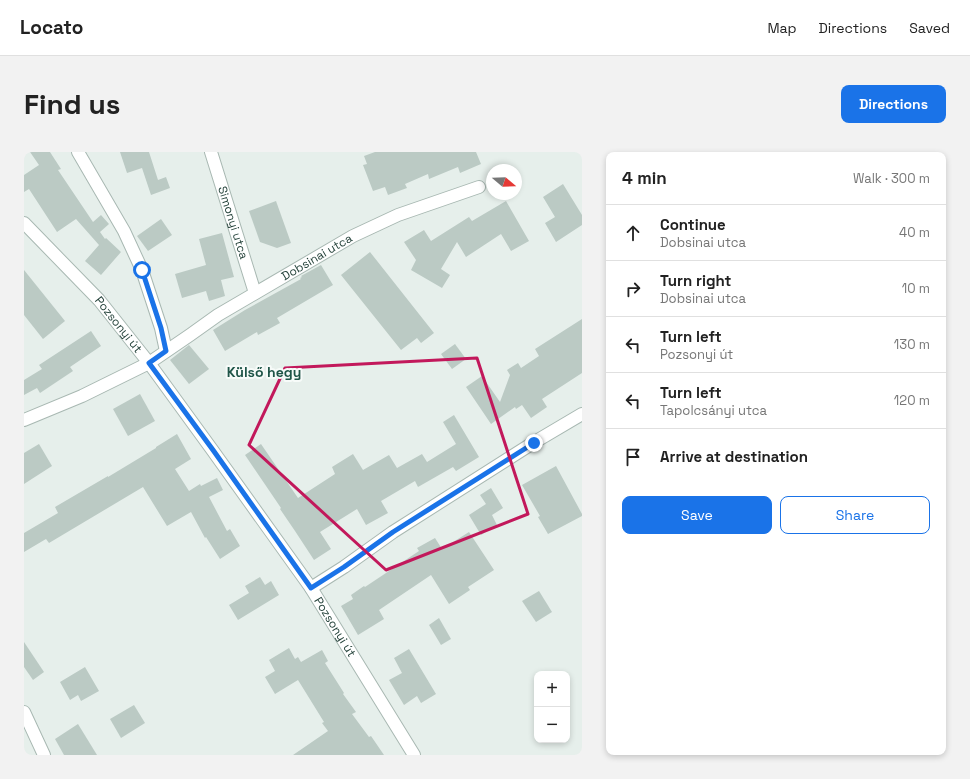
<!DOCTYPE html>
<meta charset="utf-8">
<style>
:root{--surface:#fff;--page:#f2f2f2;--text:#222;--muted:#767676;--line:#e0e0e0;--accent:#1a73e8}
body{margin:0;font-family:"Space Grotesk",sans-serif;background:var(--page);color:var(--text)}
.controls{position:absolute;right:12px;bottom:12px;display:grid;overflow:hidden;border-radius:8px;box-shadow:0 2px 6px #0003}
.controls button{width:36px;height:36px;display:grid;place-items:center;padding:0;border:0;border-bottom:1px solid var(--line);background:var(--surface);color:var(--text);font:20px sans-serif}
.compass{position:absolute;left:462px;top:12px;width:36px;height:36px;border-radius:50%;background:var(--surface);box-shadow:0 2px 6px #0003;rotate:109deg}
.stop{position:absolute;width:12px;height:12px;margin:-9px;border:3px solid #1a73e8;border-radius:50%;background:#fff}
.stop.end{background:#1a73e8;border-color:#fff;box-shadow:0 1px 4px #0008}
.list{margin:0;padding:0;list-style:none}
h2{display:flex;justify-content:space-between;align-items:center;height:52px;margin:0;padding:0 16px;font-size:17px}
h2 small{font-size:13px;font-weight:400;color:var(--muted)}
.list li{display:grid;grid-template-columns:26px 1fr auto;gap:12px;align-items:center;box-sizing:border-box;height:56px;padding:0 16px;border-top:1px solid var(--line)}
.list b{display:block;font-size:15px;white-space:nowrap}
.list p{margin:0;font-size:13px;white-space:nowrap;color:var(--muted)}
.list em{font-size:13px;font-style:normal;color:var(--muted)}
.actions{display:flex;gap:8px;padding:12px 16px}
.actions a{flex:1;padding:9px 0;border:1px solid var(--accent);border-radius:8px;text-align:center;font-size:14px;color:var(--accent)}
.actions .main{background:var(--accent);color:#fff}
.icon{flex:none;width:22px;height:22px;fill:none;stroke:currentColor;stroke-width:2;stroke-linecap:round;stroke-linejoin:round}
.map{position:relative;flex:none;width:558px;height:603px;overflow:hidden;border-radius:8px}
header{display:flex;align-items:center;gap:24px;box-sizing:border-box;height:56px;padding:0 20px;background:var(--surface);border-bottom:1px solid var(--line)}
header strong{font-size:19px}
nav{display:flex;gap:22px;margin-inline-start:auto;font-size:14px}
.intro{display:flex;align-items:center;justify-content:space-between;box-sizing:border-box;height:96px;padding:0 24px}
h1{margin:0;font-size:28px}
.button{padding:10px 18px;border-radius:8px;background:var(--accent);color:#fff;font-size:14px;font-weight:700}
main{display:flex;gap:24px;padding:0 24px}
aside{flex:1;background:var(--surface);border-radius:8px;box-shadow:0 2px 6px #0003}
.map>svg:first-child{display:block}
.building{fill:#bbcac4}
.lines{fill:none;stroke-linecap:round;stroke-linejoin:round}
.minor-casing{stroke:#a8b8b2;stroke-width:14}
.minor{stroke:#fff;stroke-width:12}
.route{stroke:#1a73e8;stroke-width:5}
.marked{fill:none;stroke:#c2185b;stroke-width:3;stroke-linejoin:round}
.labels{text-anchor:middle;stroke-width:4;stroke-linejoin:round;paint-order:stroke}
.street-label{font-size:12px;fill:#24423a;stroke:#f7fbf9}
.quarter-label{font-size:14px;font-weight:bold;fill:#1f5548;stroke:#f7fbf9}
</style>
<header>
<strong>Locato</strong>
<nav><a>Map</a><a>Directions</a><a>Saved</a></nav>
</header>
<div class="intro"><h1>Find us</h1><a class="button">Directions</a></div>
<main>
<div class="map">
<svg width="558" height="603" viewBox="0 0 558 603">
<rect width="100%" height="100%" fill="#e6efeb"/>
<g class="building">
<path d="M6 0H26L37 17 34 18 69 70 77 63 85 72 76 80 81 87 82 86 97 100 77 123 61 109 75 93 52 67 33 80 5 37 0 40V23L15 13Z"/>
<path d="M96 0H125L134 28 142 25 146 36 127 43 118 16 103 21Z"/>
<path d="M351 0H452L457 12 436 21 434 15 405 27 404 22 381 32 383 36 364 43 361 35 349 39 339 13 343 12 340 4Z"/>
<path d="M539 32 558 63V73L532 90 521 71 531 65 519 45Z"/>
<path d="M252 49 267 91 253 96 236 90 225 59Z"/>
<path d="M482 49 505 89 487 99 477 82 442 105 433 90 417 117 426 123 418 136 387 118 392 108 380 90 400 78 407 89 445 65 448 69Z"/>
<path d="M137 67 148 83 124 99 113 84Z"/>
<path d="M198 81 210 125 197 128 201 144 185 149 182 139 158 146 151 122 182 113 175 87Z"/>
<path d="M346 100 410 181 397 191 393 186 377 198 317 123Z"/>
<path d="M297 113 309 133 253 166 256 171 234 183 233 180 201 199 189 178 221 158 277 127 276 126 278 125 277 124Z"/>
<path d="M0 118 41 169 19 187 0 163Z"/>
<path d="M558 167V221L518 247 523 255 507 266 498 253 492 257 491 255 467 272 442 235 458 224 476 250 486 223 483 218 494 211 497 216 515 204 511 197Z"/>
<path d="M67 179 77 194 46 215 49 219 16 241 13 236 0 243V228L18 217 15 213Z"/>
<path d="M431 192 442 207 428 217 417 202Z"/>
<path d="M165 193 185 217 165 232 146 208Z"/>
<path d="M116 242 131 269 104 284 89 257Z"/>
<path d="M430 263 455 305 432 319 429 315 394 335 391 329 357 349 364 361 342 373 333 357 296 380 307 397 290 408 271 379 256 357 257 356 221 303 237 292 274 346 311 322 308 315 329 302 339 318 365 303 373 316 398 302 403 310 432 292 419 270Z"/>
<path d="M153 282 167 307 151 317 165 339 176 332 177 334 193 326 199 338 185 345 203 379 206 377 216 394 196 407 182 385 181 386 167 360 143 374 119 335 25 391 22 387 0 400V381L34 361 31 355 84 324V325L132 296V295Z"/>
<path d="M15 292 28 314 0 332V301Z"/>
<path d="M532 314 558 362V364L524 382 514 365 516 364 498 333Z"/>
<path d="M467 336 479 356 468 363 473 373 457 383 445 363 462 352 456 343Z"/>
<path d="M445 380 470 418 444 435 446 438 425 452 407 423 355 458 360 467 334 483 317 454 329 447 327 443 340 434 341 435 395 399 393 396 411 386 418 397Z"/>
<path d="M236 425 241 433 247 429 255 443 214 468 205 453 225 441 221 434Z"/>
<path d="M515 439 528 460 512 470 498 449Z"/>
<path d="M415 466 427 487 417 493 405 473Z"/>
<path d="M0 490 20 520 9 528 0 515Z"/>
<path d="M265 496 271 507 274 505 277 510 298 498 304 509 301 511 320 541 319 542 332 560 328 562 345 585 347 584 360 603H269L304 579 298 571 300 570 274 528 251 542 241 525 251 519 245 508Z"/>
<path d="M385 497 412 542 397 551 393 544 380 553 365 528 378 521 370 506Z"/>
<path d="M61 515 75 539 57 549 54 543 46 548 36 530Z"/>
<path d="M110 553 121 571 97 586 86 567Z"/>
<path d="M54 572 73 603H40L31 587Z"/>
</g>
<g class="lines">
<defs>
<g id="minor">
<path d="M54 0 100 79 118 118 137 176 142 199"/>
<path id="s1" d="M187 0 231 141"/>
<path id="s2" d="M0 71 75 148 125 211 189 299 287 436 390 603"/>
<path id="s3" d="M0 268 58 244 125 211 166 183 194 163 329 84 374 63 455 35"/>
<path d="M287 436 320 415 369 380 509 291 558 262"/>
<path d="M0 560 20 603"/>
</g>
</defs>
<use href="#minor" class="minor-casing"/>
<use href="#minor" class="minor"/>
</g>
<g class="lines">
<path class="route" d="M118 118 137 176 142 199 125 211 189 298 287 436 320 415 369 380 510 291"/>
</g>
<path class="marked" d="M453 206 504 362 362 418 225 293 261 216Z"/>
<g class="labels">
<g class="street-label">
<text dy="4" stroke="none"><textPath href="#s1" startOffset="74">Simonyi utca</textPath></text>
<text dy="4" stroke="none"><textPath href="#s3" startOffset="336">Dobsinai utca</textPath></text>
<text dy="4" stroke="none"><textPath href="#s2" startOffset="139">Pozsonyi út</textPath></text>
<text dy="4" stroke="none"><textPath href="#s2" startOffset="511">Pozsonyi út</textPath></text>
</g>
<g class="quarter-label">
<text x="240" y="225">Külső hegy</text>
</g>
</g>
</svg>
<div class="controls">
<button>+</button>
<button>−</button>
</div>
<svg class="compass" viewBox="-18 -18 36 36"><path d="M0-13l5 13h-10z" fill="#e53935"/><path d="M0 13l5-13h-10z" fill="#767676"/></svg>
<div class="stop" style="left:118px;top:118px"></div>
<div class="stop end" style="left:510px;top:291px"></div>
</div>
<aside>
<h2>4 min<small>Walk · 300 m</small></h2>
<ul class="list">
<li><svg class="icon" aria-label="ahead" viewBox="0 0 24 24"><path d="M12 20V5M6 11l6-6 6 6"/></svg><div><b>Continue</b><p>Dobsinai utca</p></div><em>40 m</em></li>
<li><svg class="icon" aria-label="right" viewBox="0 0 24 24"><path d="M7 20v-9h11M14 6l5 5-5 5"/></svg><div><b>Turn right</b><p>Dobsinai utca</p></div><em>10 m</em></li>
<li><svg class="icon" aria-label="left" viewBox="0 0 24 24"><path d="M17 20v-9H6M10 6l-5 5 5 5"/></svg><div><b>Turn left</b><p>Pozsonyi út</p></div><em>130 m</em></li>
<li><svg class="icon" aria-label="left" viewBox="0 0 24 24"><path d="M17 20v-9H6M10 6l-5 5 5 5"/></svg><div><b>Turn left</b><p>Tapolcsányi utca</p></div><em>120 m</em></li>
<li><svg class="icon" aria-label="arrive" viewBox="0 0 24 24"><path d="M6 21V4h12l-3 4 3 4H6"/></svg><div><b>Arrive at destination</b></div></li>
</ul>
<div class="actions"><a class="main">Save</a><a>Share</a></div>
</aside>
</main>
